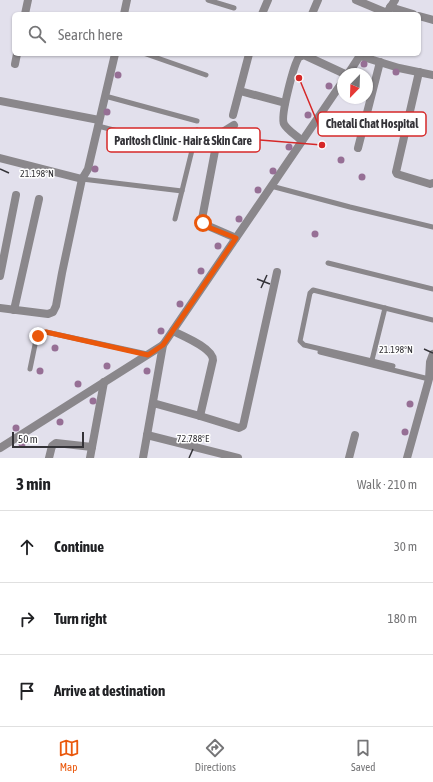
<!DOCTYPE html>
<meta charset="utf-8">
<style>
:root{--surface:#fff;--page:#f6f6f6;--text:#202124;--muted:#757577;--line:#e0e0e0;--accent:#ea580c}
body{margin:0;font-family:"Asap Condensed",sans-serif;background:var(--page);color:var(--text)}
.compass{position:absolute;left:337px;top:68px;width:36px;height:36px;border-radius:50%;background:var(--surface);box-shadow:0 1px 3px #0004;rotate:203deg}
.scale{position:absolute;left:12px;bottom:10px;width:72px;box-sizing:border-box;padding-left:4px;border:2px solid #343338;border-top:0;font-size:11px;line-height:14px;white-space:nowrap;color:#343338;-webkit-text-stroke:3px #fff;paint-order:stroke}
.stop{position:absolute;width:12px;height:12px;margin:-9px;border:3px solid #ea580c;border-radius:50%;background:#fff}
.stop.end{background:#ea580c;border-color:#fff;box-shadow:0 1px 4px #0008}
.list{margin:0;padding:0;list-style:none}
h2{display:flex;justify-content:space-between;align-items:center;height:52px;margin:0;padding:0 16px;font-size:17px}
h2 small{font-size:13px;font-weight:400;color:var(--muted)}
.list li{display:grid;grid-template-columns:26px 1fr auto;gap:12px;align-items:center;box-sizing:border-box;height:72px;padding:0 16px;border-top:1px solid var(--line)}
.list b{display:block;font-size:15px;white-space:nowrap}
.list em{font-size:13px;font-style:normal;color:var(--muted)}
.icon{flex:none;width:22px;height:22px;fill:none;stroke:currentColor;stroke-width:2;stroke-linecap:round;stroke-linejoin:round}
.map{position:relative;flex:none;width:433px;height:458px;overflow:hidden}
.search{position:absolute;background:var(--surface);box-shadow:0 1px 3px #0004;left:12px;right:12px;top:12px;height:44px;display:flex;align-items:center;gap:10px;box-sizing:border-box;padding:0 14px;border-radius:6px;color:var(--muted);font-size:15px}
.sheet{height:268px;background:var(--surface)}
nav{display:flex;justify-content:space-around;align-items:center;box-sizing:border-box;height:56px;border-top:1px solid var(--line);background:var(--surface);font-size:11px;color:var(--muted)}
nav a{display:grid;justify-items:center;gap:2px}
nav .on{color:var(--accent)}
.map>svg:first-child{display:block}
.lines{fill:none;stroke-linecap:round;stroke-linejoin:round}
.service{stroke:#8a878b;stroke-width:5}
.minor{stroke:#8a878b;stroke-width:8}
.tertiary{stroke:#8a878b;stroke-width:8}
.tree{fill:#966f95}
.route{stroke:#ea580c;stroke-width:5}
.ticks{fill:none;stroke:#343338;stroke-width:1.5}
.ticks-label{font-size:10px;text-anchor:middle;fill:#343338;stroke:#fff;stroke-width:3;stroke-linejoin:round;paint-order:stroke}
.leader{fill:none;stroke:#d62828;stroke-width:1.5}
.callout-dot{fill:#d62828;stroke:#fff;stroke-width:1.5}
.callout{fill:#fff;stroke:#d62828;stroke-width:1.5}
.callout-label{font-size:12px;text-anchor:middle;font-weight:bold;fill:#343338}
</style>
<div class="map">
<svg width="433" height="458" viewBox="0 0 433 458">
<rect width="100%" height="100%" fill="#e2e0ec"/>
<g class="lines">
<g class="service">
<path d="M208 0 234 8"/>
<path d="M146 54 206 75"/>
<path d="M105 96 197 121"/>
<path d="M98 126 192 150"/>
<path d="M82 179 182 191"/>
<path d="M271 186 350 207 433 227"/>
<path d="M175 219 197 130"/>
<path d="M328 263 433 289"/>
<path d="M320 352 429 379"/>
<path d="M372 360 385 308"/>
<path d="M393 366 304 345 300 341 310 293 313 290 433 320"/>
<path d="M30 369 36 340 41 333 46 332 147 354"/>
</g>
<g class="minor">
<path d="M356 0 387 13"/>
<path d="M390 7 413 14"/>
<path d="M25 14 28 0"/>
<path d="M124 14 127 0"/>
<path d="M262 14 268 0"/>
<path d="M312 14 318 0"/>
<path d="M419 16 433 20"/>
<path d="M360 56 399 68 433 75"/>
<path d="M15 64 17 54"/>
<path d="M419 72 396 172 397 174 430 184 433 183"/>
<path d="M240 91 285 103"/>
<path d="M0 101 99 120"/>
<path d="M233 115 249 54"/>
<path d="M234 125 218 135 202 219 206 225 236 238"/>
<path d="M302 141C297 136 287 130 284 124 280 116 294 64 299 57L304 55 345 74"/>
<path d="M358 148 380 62"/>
<path d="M0 158 82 179"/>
<path d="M0 276 16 195"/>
<path d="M0 308 48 314 53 312 56 306 62 273 82 179 88 169 115 54"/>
<path d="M14 310 39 199"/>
<path d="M173 331C183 336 213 348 213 360L200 416"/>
<path d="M153 403 200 416 239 428 243 426 277 272"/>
<path d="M147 435 238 458"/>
<path d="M49 458 52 446 56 443 92 447"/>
<path d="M90 458 104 382"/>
<path d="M143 458 163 345"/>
<path d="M349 458 355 435"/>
<path d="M407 458 429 379 430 362 433 354"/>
</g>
<g class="tertiary">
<path d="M386 14 395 0"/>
<path d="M348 74 361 54"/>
<path d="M0 448 163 345 343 81"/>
</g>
</g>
<g class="tree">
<circle cx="364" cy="64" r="3.5"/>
<circle cx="396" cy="72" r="3.5"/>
<circle cx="118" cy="75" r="3.5"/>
<circle cx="329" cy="86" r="3.5"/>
<circle cx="107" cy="112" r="3.5"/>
<circle cx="308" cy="115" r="3.5"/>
<circle cx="289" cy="147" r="3.5"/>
<circle cx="341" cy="160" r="3.5"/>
<circle cx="95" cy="169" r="3.5"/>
<circle cx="273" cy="171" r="3.5"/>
<circle cx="362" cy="177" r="3.5"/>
<circle cx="258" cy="190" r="3.5"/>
<circle cx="239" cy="219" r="3.5"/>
<circle cx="315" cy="234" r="3.5"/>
<circle cx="218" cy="246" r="3.5"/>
<circle cx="201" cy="271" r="3.5"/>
<circle cx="180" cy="304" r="3.5"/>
<circle cx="161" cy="331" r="3.5"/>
<circle cx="55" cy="348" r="3.5"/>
<circle cx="107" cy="366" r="3.5"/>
<circle cx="40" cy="371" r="3.5"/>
<circle cx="147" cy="371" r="3.5"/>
<circle cx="78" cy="384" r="3.5"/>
<circle cx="93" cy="401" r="3.5"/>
<circle cx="410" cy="404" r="3.5"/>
<circle cx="60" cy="422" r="3.5"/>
<circle cx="16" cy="428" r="3.5"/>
<circle cx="405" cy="432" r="3.5"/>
<circle cx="22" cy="444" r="3.5"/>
</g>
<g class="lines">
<path class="route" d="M38 336 41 333 46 332 148 355 163 345 236 238 208 227 203 223"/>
</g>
<path class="ticks" d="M0 169 9 173M257 279 270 284M261 288 267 275M424 349 433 353M189 458 193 449"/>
<g class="ticks-label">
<text x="37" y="177">21.198°N</text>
<text x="396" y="353">21.198°N</text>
<text x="193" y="442">72.788°E</text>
</g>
<path class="leader" d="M299 78L318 124M322 145L260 140"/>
<g class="callout-dot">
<circle cx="299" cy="78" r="4"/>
<circle cx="322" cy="145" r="4"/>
</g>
<g class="callout">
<rect x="318" y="112" width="108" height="24" rx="4"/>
<rect x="107" y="128" width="153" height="24" rx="4"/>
</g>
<g class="callout-label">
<text x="372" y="128">Chetali Chat Hospital</text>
<text x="183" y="145">Paritosh Clinic - Hair &amp; Skin Care</text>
</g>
</svg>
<svg class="compass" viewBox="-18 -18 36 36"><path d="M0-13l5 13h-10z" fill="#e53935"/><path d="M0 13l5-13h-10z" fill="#757577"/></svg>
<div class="scale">50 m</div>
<div class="stop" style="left:203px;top:223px"></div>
<div class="stop end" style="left:38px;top:336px"></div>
<div class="search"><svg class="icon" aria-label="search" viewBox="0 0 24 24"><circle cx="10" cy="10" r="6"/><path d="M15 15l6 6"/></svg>Search here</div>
</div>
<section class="sheet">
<h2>3 min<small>Walk · 210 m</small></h2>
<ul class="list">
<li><svg class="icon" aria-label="ahead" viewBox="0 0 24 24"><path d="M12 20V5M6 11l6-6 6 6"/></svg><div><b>Continue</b></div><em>30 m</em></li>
<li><svg class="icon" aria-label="right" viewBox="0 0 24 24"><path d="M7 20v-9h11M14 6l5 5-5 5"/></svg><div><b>Turn right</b></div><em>180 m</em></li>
<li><svg class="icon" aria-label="arrive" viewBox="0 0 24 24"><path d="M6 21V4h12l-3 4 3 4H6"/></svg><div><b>Arrive at destination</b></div></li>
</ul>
</section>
<nav>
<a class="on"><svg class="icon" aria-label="map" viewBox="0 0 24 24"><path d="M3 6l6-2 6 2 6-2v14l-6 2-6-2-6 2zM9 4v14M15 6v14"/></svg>Map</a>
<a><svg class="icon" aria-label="directions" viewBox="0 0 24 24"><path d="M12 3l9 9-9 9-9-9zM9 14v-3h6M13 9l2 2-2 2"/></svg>Directions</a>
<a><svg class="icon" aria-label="saved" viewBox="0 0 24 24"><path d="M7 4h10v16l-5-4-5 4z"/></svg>Saved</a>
</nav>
